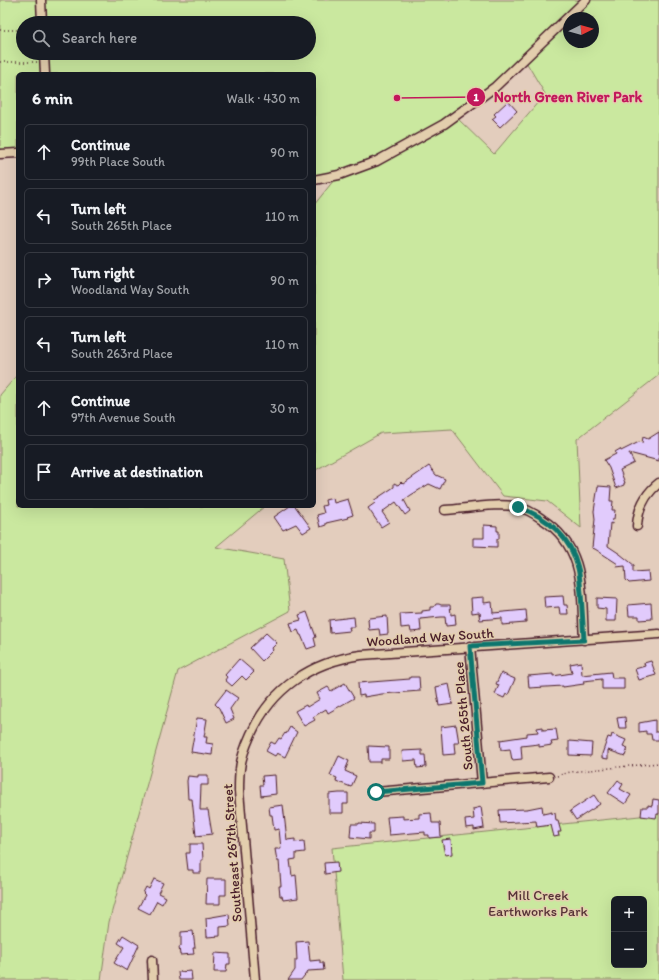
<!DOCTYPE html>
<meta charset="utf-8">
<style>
:root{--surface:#171b24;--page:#20242c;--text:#f1f3f6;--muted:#9ea1a6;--line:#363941}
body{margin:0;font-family:Itim,sans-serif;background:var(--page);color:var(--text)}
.controls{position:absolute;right:12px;bottom:12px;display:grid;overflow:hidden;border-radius:6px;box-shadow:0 4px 16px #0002}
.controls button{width:36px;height:36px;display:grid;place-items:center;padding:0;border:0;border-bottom:1px solid var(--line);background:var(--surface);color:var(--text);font:20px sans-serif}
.compass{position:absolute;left:563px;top:12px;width:36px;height:36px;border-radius:50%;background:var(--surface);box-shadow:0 4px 16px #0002;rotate:85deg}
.stop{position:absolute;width:12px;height:12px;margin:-9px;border:3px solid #0f766e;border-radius:50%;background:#fff}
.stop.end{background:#0f766e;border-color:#fff;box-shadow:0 1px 4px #0008}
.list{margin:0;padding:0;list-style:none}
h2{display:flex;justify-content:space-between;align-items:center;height:52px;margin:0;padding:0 16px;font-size:17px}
h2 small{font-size:13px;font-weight:400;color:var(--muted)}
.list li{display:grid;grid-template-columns:26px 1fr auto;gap:12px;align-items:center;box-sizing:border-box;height:56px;margin:0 8px 8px;padding:0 8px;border:1px solid var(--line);border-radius:6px}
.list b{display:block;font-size:15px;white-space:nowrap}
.list p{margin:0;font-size:13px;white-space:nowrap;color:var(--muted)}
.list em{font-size:13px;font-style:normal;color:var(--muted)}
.icon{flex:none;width:22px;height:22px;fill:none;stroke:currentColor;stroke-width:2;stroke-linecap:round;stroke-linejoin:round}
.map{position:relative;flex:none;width:659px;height:980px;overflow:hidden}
.search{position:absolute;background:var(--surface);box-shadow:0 4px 16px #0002;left:16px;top:16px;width:300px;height:44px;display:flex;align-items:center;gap:10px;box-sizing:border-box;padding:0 14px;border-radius:22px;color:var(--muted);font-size:15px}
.panel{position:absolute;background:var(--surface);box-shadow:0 4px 16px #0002;left:16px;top:72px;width:300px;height:436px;border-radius:6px}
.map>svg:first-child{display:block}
.green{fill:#cae89f;stroke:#8a8465;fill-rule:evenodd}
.building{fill:#e1cbfc;stroke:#4a1f2b}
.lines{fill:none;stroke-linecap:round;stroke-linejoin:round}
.minor-casing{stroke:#4a1f2b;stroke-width:11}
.path{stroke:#4a1f2b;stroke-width:1.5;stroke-dasharray:1 3;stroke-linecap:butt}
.minor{stroke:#e3cead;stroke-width:8}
.route{stroke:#0f766e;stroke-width:5}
.labels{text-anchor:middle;stroke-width:3;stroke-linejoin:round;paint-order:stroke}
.street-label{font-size:14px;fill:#4a1f2b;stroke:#e3cead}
.park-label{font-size:14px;fill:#573337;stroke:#e3cead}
.leader{fill:none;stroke:#c2185b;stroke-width:1.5}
.callout-dot{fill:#c2185b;stroke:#e3cead;stroke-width:1.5}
.mark-label{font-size:12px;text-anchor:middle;font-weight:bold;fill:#fff}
.callout-label{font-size:15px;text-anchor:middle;font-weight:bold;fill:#c2185b;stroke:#e3cead;stroke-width:3;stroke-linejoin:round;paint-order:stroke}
</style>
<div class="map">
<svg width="659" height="980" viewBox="0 0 659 980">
<rect width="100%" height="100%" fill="#e3cdbd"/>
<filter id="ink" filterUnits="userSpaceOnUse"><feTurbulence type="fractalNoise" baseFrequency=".025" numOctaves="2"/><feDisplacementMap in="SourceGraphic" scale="8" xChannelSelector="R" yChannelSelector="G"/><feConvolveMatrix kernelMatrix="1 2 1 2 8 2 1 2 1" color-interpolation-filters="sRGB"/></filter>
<g filter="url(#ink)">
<g class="green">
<path d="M0 0H659V375L577 439 581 528 547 501 503 496 452 429 381 433 314 471V205L338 175 314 180V74H18V153L0 154ZM569 18H593V42H569ZM23 23H309V53H23ZM525 60 545 94 494 154 455 116Z"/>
<path d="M18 374V506H265L216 547 284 559 290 611 178 671 109 922 101 980H0V395Z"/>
<path d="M659 814V980H343L332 848ZM614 899H644V965H614Z"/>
</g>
<g class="building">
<path d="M508 101 517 111 500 127 492 119 496 116 494 114Z"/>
<path d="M659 432V461L629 453 634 463 620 470 625 483H624V485L616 488 609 468 604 460 616 454 615 452 620 449 621 451 639 442 642 443 643 437 648 439Z"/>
<path d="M429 466 436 475 445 479 440 489 429 484 411 495 404 500 410 511 405 515 396 502 382 512 389 522 381 527 368 508 375 503 373 501 394 487V483L398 485 401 482 403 484Z"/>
<path d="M598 486 611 487 610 501H613L612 510H615L614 519H613L612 524 610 523 608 546 620 554 635 566H633V572L648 571 649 581 629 583 626 580 625 566 616 567 618 564 595 549 592 548 595 519 594 511Z"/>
<path d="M333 498 334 503 348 499 353 515 347 517 348 518 326 523V525L320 527 317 515 324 513 322 506 326 505 325 500Z"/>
<path d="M290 506H295L311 528 303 533 296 524 283 530 274 517Z"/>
<path d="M484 525 497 526V531H499V539H497V547L473 546V538H484Z"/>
<path d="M563 596 564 605H567L568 614H560L559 607 545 608 544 597Z"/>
<path d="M484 597V603L492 602 493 613 526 610 527 621H525V623L502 625V618L480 620 479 614H481H479V612L472 613 471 598Z"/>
<path d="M597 598 617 599 616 621H606V609L597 608Z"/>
<path d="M651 603 652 619 639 620V616H629L628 605Z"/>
<path d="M436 604H439L441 605H450L451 615 455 614 456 625 446 626 445 617H441L420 619 421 631 411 632 410 627 401 628 400 614 422 613V611L430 610V607H434Z"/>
<path d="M307 612 316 637 314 638 316 646 307 649 301 635H300L298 630 293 632 290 623 301 620 299 615Z"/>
<path d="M387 616 388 634 380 635 379 629 369 630 368 619 369 618Z"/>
<path d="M354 617 355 627H349L350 631 330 633 329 620Z"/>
<path d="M266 633 277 643 272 648 273 650 262 661 250 648Z"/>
<path d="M239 659 254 672 246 680 242 676 232 686 225 680 227 677 225 675Z"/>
<path d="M651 661 656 675 639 680 635 669 645 666 644 663Z"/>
<path d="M581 662 582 675 611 672 612 678H624V689H602V679L583 681 584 684 563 687V686L529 688 528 676 553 674V676L572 673 570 664Z"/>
<path d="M501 673 515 679 508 695 506 694 504 698 495 694 499 685 496 684Z"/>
<path d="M410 677H419L420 691 382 694 364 697V695L359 696 358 683 410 679Z"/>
<path d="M345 683 354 698 328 713 326 709 313 717 315 720 304 726 295 711 306 705 307 707 320 699 317 693 328 687 331 691Z"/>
<path d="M449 684 453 704 439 706 436 687Z"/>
<path d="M226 690 238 698 230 709 234 719 226 723 219 708 215 704Z"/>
<path d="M625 717 626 728H619L617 718Z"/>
<path d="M197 718 207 719 204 737H207L206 743 213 744 212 755 191 752Z"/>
<path d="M655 720V732H659V740H652L651 734H646V731L639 732V723Z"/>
<path d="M456 725 459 743H454L455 754 443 755 441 727Z"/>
<path d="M290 727 297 732 285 757 277 753 275 756 266 751 271 742 275 744 279 738 281 739 285 733 286 734Z"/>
<path d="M543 727V730L556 729 558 741 551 742 552 745 539 747V744L521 746 522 759 512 760 510 749 501 750 500 740 527 736V733L538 732 537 728Z"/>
<path d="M612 734 626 740 623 746 628 748 625 756 608 750V759L602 758V754L608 737 611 738Z"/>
<path d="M569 741 592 743 591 756 569 755Z"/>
<path d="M368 746 389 747V759H381V762H369Z"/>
<path d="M422 750V755H425L426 767 417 768 416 760 403 761 402 751Z"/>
<path d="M339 756 349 761 345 771 356 776 351 787 336 781 337 778 330 775Z"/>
<path d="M198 775H208V785H201L200 810H208L212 834 196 836 192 799H188L187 781 188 776 198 777Z"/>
<path d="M275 775 276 794 261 796 260 785H263L262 776Z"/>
<path d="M618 780 623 784 620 789 631 795 625 804 608 793Z"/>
<path d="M339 793H348V804H343V813H329V794Z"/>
<path d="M594 795 600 804 576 820 570 811Z"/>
<path d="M653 799 659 800V814H657L656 818 641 816 642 807H648V805L652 806Z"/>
<path d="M283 805 287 840 295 839V842L304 841 305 852 296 853V859L290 860 292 876 296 875 298 898 283 900 282 896H280L279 886H281L279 861H277L275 849H281L279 829 274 830 272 815H270L269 807Z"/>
<path d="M542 806 543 814 552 812V814L555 813 556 821H558L561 832H558L559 836 554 837 551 825 537 827 536 821 500 823 499 810 527 809Z"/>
<path d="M481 807 484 828 474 830V827L466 828 465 820 474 819 473 809Z"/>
<path d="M431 813 432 823H440L441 837 429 838V835H425V832L389 835 387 817 403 816V819L419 818V814Z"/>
<path d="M359 823 374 824V833H369V839L350 837 351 824H359Z"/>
<path d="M451 839 452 854 445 855 442 840Z"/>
<path d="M190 844H202L203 860H201V873H193V870H188L186 853H190Z"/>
<path d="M337 862 338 872 325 874 324 863Z"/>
<path d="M154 879 163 883 158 893 166 897 162 904 157 901 150 914 138 908 145 895 143 893 146 887 149 889Z"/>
<path d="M207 879H226V895H220V904H206Z"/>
<path d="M229 914 230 926 220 927V936L207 937 206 918Z"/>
<path d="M193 931 195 948H193L194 954 180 955 179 947 181 946V932Z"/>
<path d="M123 935 139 945 127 971 114 963 124 947 118 943Z"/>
<path d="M308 941 310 961 320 960V963H323L324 970 308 971 301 980H288L295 970V960H297L296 942Z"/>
<path d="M215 953 230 954V964H227L226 972H214Z"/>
<path d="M191 971 192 980H179L178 972Z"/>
</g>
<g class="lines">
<defs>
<g id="minor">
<path d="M41 0 42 23"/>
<path d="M44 53 45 74"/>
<path d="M0 154 18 153"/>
<path d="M314 180 339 175 377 161 444 124 495 87 586 0"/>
<path d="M445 510C466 509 498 502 518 507 527 509 535 514 542 519 587 548 581 593 584 640"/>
<path d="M637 526C638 508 645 494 659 483"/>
<path d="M470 646 482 783"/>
<path d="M376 792 549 777"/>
<path d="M152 960 153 980"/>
<path d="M255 980 239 791C239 784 239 776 240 769 241 758 246 745 251 734 272 688 311 662 361 655L659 634"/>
</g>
</defs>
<use href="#minor" class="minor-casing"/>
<g class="path">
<path d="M0 30H23"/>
<path d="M0 62H37"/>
<path d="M557 776 570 772 659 763"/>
</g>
<use href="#minor" class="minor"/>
</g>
</g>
<g class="lines" filter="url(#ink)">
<path class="route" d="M376 792 482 783 470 646 584 640C583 624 582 608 581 593 580 585 580 576 578 568 571 537 547 517 518 507"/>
</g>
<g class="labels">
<g class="street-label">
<text transform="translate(430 637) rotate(-4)" y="5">Woodland Way South</text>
<text transform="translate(463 716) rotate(-95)" y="5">South 265th Place</text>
<text transform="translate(232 853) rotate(-94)" y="5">Southeast 267th Street</text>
</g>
<g class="park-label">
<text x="538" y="900">Mill Creek<tspan x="538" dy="16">Earthworks Park</tspan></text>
</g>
</g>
<path class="leader" d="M397 98L476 97"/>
<g class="callout-dot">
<circle cx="397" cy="98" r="4"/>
<circle cx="476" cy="97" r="10"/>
</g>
<g class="mark-label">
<text x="476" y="101">1</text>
</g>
<g class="callout-label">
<text x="568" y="102">North Green River Park</text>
</g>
</svg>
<div class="controls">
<button>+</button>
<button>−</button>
</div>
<svg class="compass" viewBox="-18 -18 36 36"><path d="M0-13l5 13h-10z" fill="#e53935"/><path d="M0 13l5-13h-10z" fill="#9ea1a6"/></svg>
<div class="stop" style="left:376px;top:792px"></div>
<div class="stop end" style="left:518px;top:507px"></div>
<div class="search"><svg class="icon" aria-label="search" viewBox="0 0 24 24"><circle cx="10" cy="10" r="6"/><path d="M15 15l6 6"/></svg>Search here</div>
<section class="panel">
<h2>6 min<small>Walk · 430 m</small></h2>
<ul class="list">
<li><svg class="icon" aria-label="ahead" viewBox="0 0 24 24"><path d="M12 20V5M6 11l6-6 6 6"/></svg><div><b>Continue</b><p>99th Place South</p></div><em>90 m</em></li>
<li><svg class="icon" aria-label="left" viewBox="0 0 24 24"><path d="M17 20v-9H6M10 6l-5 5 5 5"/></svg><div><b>Turn left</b><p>South 265th Place</p></div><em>110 m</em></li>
<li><svg class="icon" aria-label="right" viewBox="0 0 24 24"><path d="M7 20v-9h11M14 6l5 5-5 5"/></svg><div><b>Turn right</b><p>Woodland Way South</p></div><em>90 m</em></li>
<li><svg class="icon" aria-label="left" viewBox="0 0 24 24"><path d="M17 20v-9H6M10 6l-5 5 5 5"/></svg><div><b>Turn left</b><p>South 263rd Place</p></div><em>110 m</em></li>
<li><svg class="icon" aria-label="ahead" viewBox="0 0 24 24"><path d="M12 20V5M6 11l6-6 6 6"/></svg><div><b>Continue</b><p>97th Avenue South</p></div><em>30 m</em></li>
<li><svg class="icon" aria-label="arrive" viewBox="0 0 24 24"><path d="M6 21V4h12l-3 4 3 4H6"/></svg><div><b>Arrive at destination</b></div></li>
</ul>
</section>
</div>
